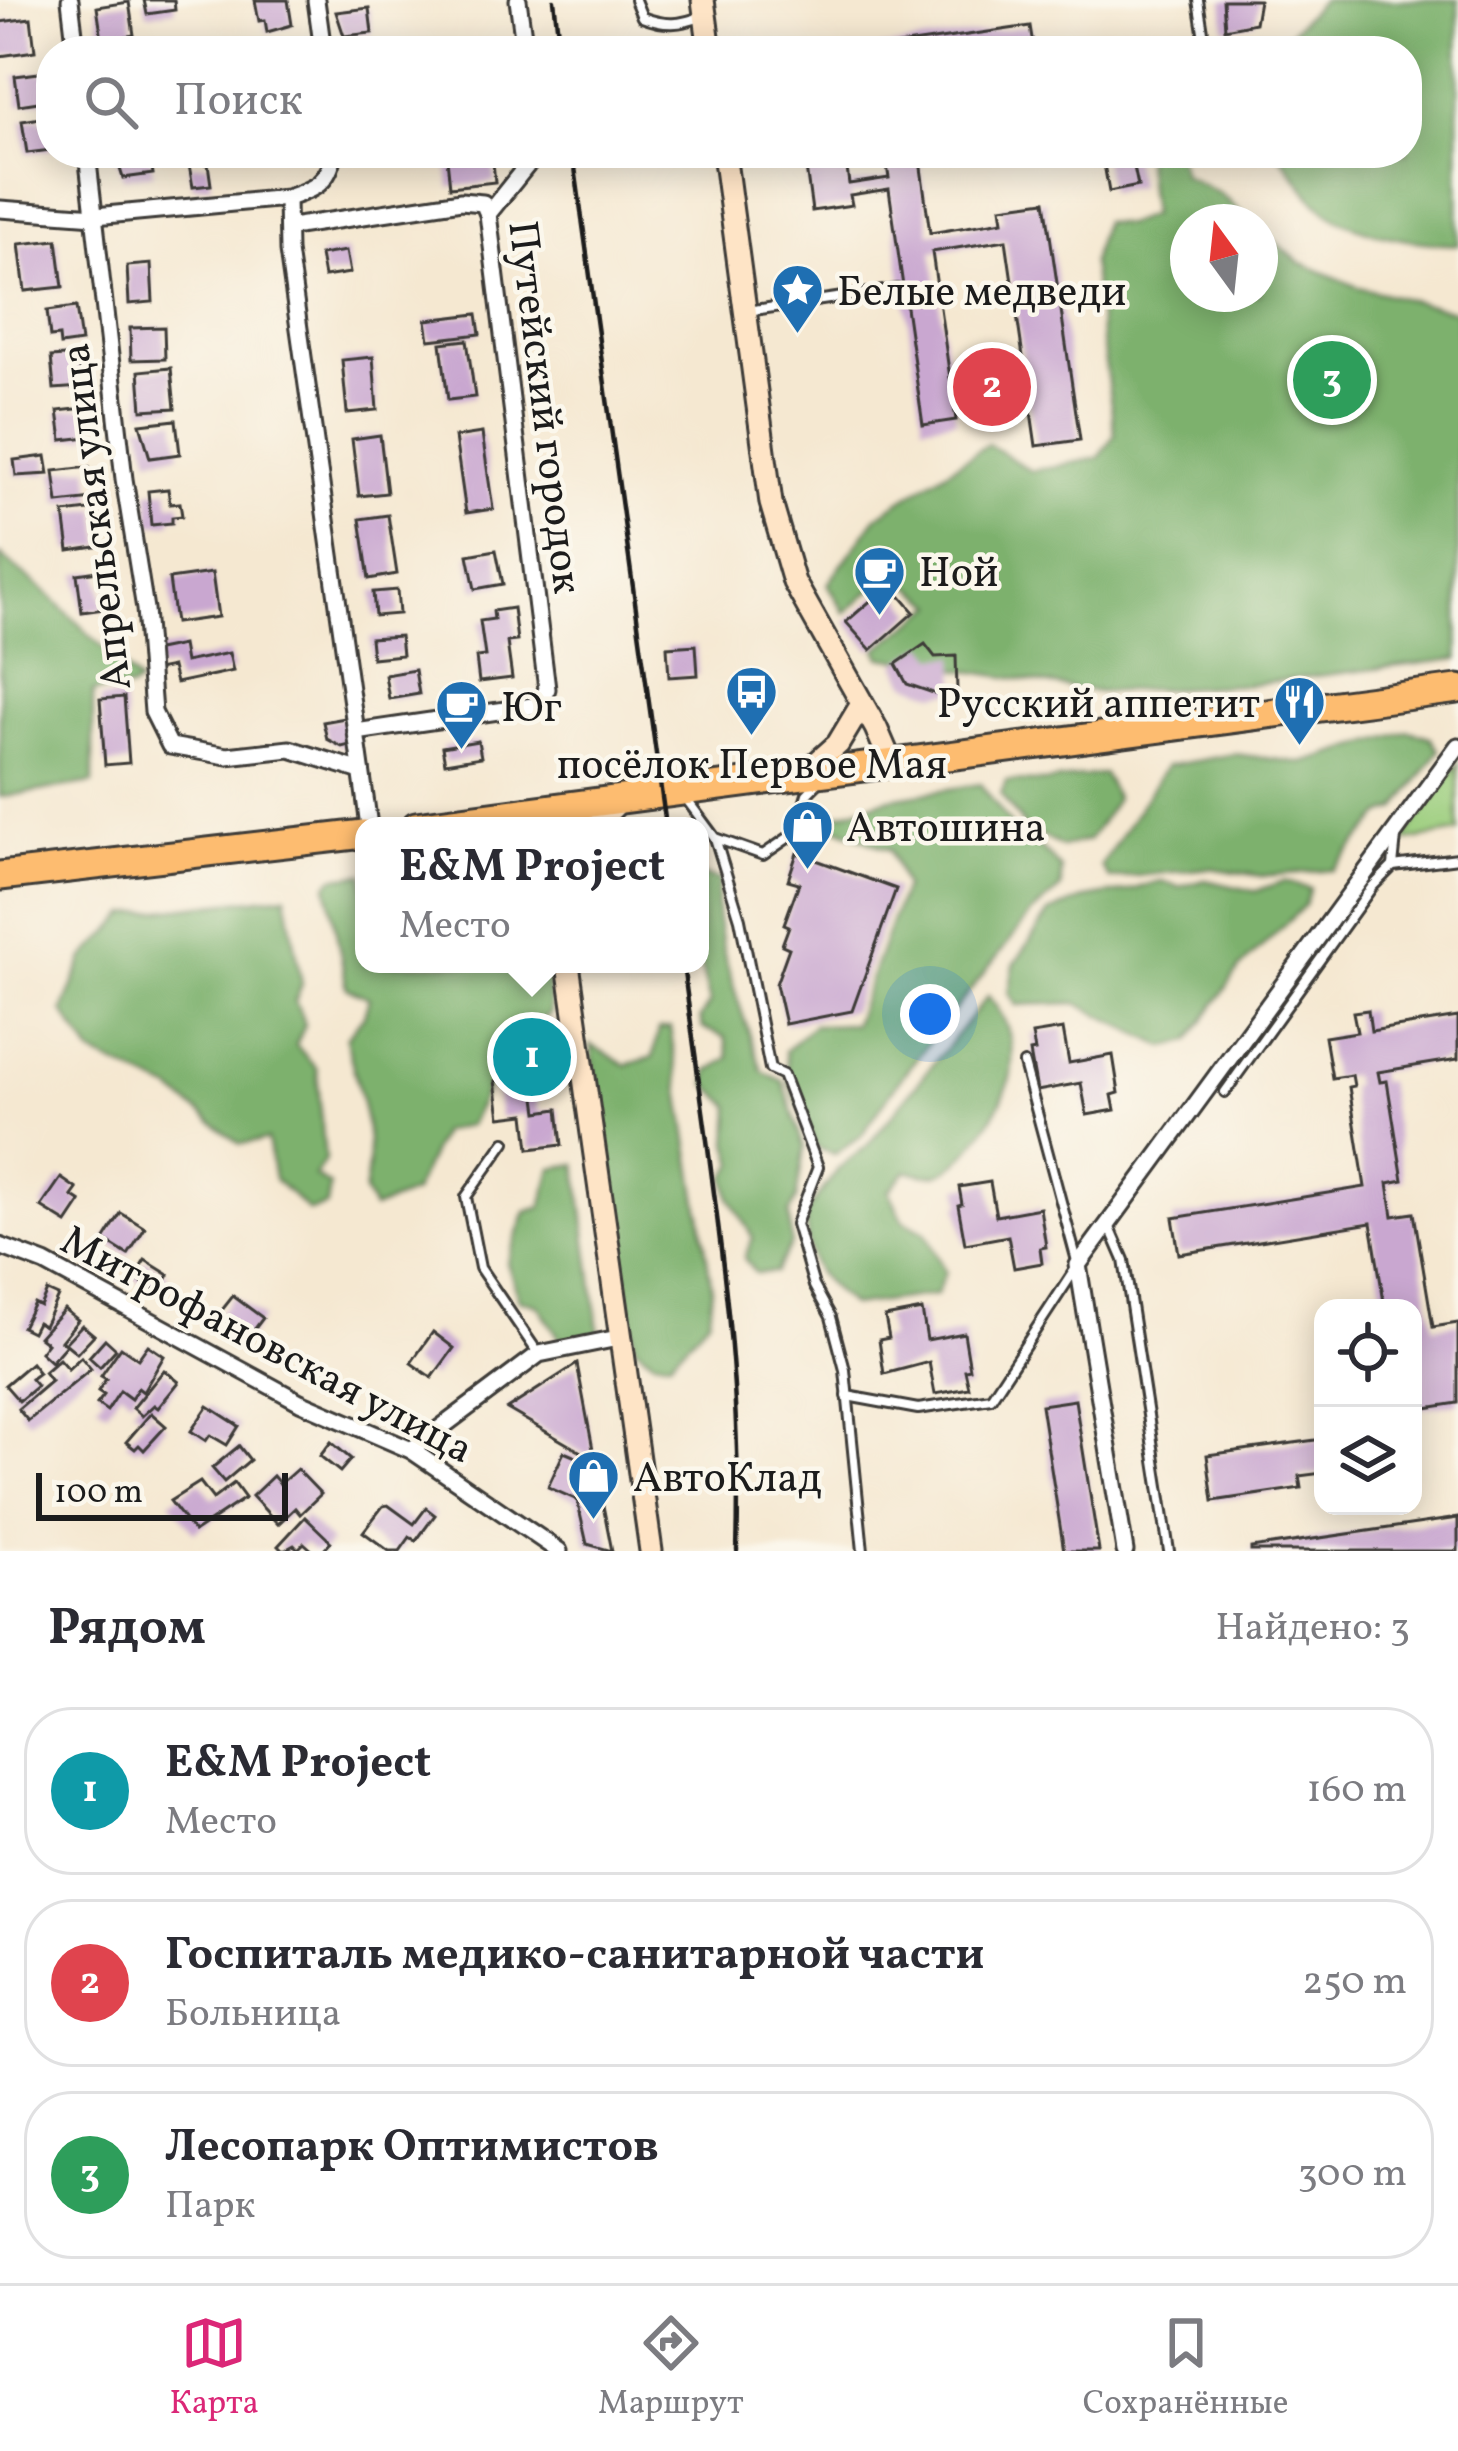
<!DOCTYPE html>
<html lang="ru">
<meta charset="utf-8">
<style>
:root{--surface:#fff;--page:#f7f7f7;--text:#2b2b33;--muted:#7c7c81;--line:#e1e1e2;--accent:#db2777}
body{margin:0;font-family:Vollkorn,serif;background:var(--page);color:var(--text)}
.controls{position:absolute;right:36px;bottom:36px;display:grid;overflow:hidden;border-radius:24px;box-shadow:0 6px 30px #0003}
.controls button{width:108px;height:108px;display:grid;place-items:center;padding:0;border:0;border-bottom:3px solid var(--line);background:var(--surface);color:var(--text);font:60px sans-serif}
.compass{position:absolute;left:1170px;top:204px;width:108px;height:108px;border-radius:50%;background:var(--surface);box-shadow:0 6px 30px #0003;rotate:345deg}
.scale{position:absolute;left:36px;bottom:30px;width:252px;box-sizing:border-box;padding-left:12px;border:6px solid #1c1c1c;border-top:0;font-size:33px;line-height:42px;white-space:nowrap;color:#1c1c1c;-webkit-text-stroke:9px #fbf7ec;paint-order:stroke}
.you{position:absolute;left:930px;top:1014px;width:42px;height:42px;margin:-30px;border:9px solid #fff;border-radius:50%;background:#1a73e8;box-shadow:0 0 0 18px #1a73e833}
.badge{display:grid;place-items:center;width:78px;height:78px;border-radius:50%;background:var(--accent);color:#fff;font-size:39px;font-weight:700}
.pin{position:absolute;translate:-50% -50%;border:6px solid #fff;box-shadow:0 3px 12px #0006}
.popup{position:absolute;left:355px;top:817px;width:354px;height:156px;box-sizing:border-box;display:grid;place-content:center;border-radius:24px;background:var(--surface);filter:drop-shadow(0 3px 9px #0005);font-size:39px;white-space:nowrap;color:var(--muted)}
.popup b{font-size:45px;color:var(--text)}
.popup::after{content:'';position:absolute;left:50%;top:100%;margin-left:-24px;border:24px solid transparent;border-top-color:var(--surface)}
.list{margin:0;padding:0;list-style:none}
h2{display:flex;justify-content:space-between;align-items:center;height:156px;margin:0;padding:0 48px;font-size:51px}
h2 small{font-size:39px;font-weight:400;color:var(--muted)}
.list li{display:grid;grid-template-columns:78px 1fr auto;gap:36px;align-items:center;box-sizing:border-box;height:168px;margin:0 24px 24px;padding:0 24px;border:3px solid var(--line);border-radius:48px}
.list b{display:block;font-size:45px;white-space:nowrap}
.list p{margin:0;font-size:39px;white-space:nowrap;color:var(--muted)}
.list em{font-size:39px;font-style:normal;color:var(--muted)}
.icon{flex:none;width:66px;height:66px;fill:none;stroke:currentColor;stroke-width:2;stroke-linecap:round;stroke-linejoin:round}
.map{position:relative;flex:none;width:1458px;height:1551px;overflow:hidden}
.search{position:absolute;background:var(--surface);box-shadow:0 6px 30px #0003;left:36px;right:36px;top:36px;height:132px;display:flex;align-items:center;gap:30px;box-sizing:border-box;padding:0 42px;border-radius:48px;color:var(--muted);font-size:45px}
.sheet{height:732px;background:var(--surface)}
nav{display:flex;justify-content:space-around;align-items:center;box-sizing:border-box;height:168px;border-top:3px solid var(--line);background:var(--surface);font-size:33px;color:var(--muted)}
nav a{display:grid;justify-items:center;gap:6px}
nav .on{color:var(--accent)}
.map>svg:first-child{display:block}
.green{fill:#9cce7e;stroke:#5c754d;stroke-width:3}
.forest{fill:#7db16d;stroke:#4c6644;stroke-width:3}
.building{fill:#c9a7d0}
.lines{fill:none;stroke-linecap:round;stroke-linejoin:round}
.lane-casing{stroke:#3d3b37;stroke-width:14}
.street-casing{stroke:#3d3b37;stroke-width:21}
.secondary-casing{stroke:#3d3b37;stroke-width:27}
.highway-casing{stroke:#3d3b37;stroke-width:33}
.lane{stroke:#fff;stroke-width:8}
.street{stroke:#fff;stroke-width:15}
.secondary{stroke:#fee4c6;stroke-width:21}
.highway{stroke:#fdbc70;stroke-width:27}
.rail{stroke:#1c1c1c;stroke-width:4.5}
.labels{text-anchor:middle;stroke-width:9;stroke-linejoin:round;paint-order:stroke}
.poi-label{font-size:42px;fill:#1c1c1c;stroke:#fbf7ec;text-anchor:start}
.street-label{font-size:42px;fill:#1c1c1c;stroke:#fbf7ec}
</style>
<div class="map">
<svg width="1458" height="1551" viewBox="0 0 1458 1551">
<rect width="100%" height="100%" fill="#fbf7ec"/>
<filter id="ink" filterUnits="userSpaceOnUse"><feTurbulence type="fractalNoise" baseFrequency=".00833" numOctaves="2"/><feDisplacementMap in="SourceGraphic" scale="24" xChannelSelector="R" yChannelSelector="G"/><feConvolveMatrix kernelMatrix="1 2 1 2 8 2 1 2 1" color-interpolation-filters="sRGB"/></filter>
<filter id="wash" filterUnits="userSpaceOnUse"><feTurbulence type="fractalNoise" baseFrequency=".004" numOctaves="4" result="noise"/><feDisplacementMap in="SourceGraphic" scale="48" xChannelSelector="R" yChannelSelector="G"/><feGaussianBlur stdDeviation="2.7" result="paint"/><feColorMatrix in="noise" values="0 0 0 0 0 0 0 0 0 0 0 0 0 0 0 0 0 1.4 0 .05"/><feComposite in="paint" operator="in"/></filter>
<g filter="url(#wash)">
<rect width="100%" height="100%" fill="#f5e8d1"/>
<path class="green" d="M1458 763V832L1402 842Z"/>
<g class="forest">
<path d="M1322 0H1458V245C1421 243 1369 237 1336 218 1311 203 1296 176 1279 153H1407V51H1271Z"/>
<path d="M1144 153H1177L1183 175 1220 194 1252 222H1188V294H1260V229L1299 262 1358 287 1458 312V659L1243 685 1097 692 881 657 877 649 936 605 892 572 845 613 828 584 877 516 988 444 1031 471 1099 458 1115 434 1091 263 1103 222 1125 225 1151 215Z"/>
<path d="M0 555 47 593 139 683 130 689 93 692V783L0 797Z"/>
<path d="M1409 731 1430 737 1439 751 1397 809 1382 815 1333 870 1261 876 1210 868 1109 879 1101 866 1166 766 1235 754 1303 763Z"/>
<path d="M1104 774 1116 799 1089 840 1062 847 1025 827 1001 795 1006 781 1044 782Z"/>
<path d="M980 784 1018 834 1043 850 1061 869V888L1031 914 899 1080 861 1136 835 1154 817 1148 789 1082 785 1051 813 1025 854 1024 904 887 890 850 835 827 836 815 891 798Z"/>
<path d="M364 874V964H547L550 1014 511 1039 469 1125 441 1132 413 1193 373 1209 364 1192C377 1138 358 1091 346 1038L364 1015 369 998 347 988 327 885 334 877Z"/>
<path d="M700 874 720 880C705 925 747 1023 762 1071L783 1081 804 1148 796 1200 789 1213 791 1244 775 1272 755 1273 744 1258 753 1238 730 1198 726 1177 735 1164 729 1143 731 1106 707 1084 709 1071 729 1058 725 1037 702 1028 700 1018 710 1003 700 963Z"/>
<path d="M1205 880 1255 891 1284 881 1310 889 1304 906 1240 968 1190 1041 1165 1047 1076 1003 1016 1005 1009 993 1014 965 1049 913 1086 898 1128 891 1160 881 1179 887Z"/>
<path d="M286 895 302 984 295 1001 305 1025 296 1045 317 1069 325 1160 315 1176 330 1186 327 1206 309 1211 274 1179 267 1140 240 1144 172 1091 92 1054 63 1011 84 958 128 914Z"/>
<path d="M988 996C1008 1019 1015 1043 1011 1074 1007 1101 963 1172 934 1175 926 1176 914 1172 906 1171L889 1191 903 1220 925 1232 945 1272 936 1295 852 1306C811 1272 809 1266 805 1214L839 1168 867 1146Z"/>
<path d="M670 1028 712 1288 709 1318 670 1361 653 1360 635 1346 591 1045 626 1065 653 1057 659 1029Z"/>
<path d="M577 1164 599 1332 562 1342 538 1305 519 1299 507 1263 526 1212 542 1207 552 1168Z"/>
</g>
<g id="blocks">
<g class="building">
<path d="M144 0H174L175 10 147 14Z"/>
<path d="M255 0H288L292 25 267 32 265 20 259 21Z"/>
<path d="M1223 0H1259L1255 23 1225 29Z"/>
<path d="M129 2 134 35 102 40 97 7Z"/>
<path d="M369 8 372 33 344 36 336 12Z"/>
<path d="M31 18 35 51 0 56V22Z"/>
<path d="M1030 26 1034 51H879L878 48Z"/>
<path d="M47 72 51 100 19 105 15 76Z"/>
<path d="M41 118 42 123 51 122V150L27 153 22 121Z"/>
<path d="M115 153H150L153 174 123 178Z"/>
<path d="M492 153 495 182 450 187 447 159Z"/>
<path d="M804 153H845L849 184 889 178 885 153H919L930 233 1003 221 1001 207 1045 201 1080 440 1036 446 1006 240 932 252 956 420 923 425 889 189 850 195 852 205 812 211Z"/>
<path d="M1102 153H1131L1138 186 1109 192Z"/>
<path d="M208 164 211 185 193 187 189 165Z"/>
<path d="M57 240 63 287 25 291 19 244Z"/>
<path d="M346 251 350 273 324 277 320 255Z"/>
<path d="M151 264 153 302 129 304 127 266Z"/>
<path d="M76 307 81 342 60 345 59 336 50 337 47 311Z"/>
<path d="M477 314 480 334 429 340 426 320Z"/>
<path d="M164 327 165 359 131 360 130 328Z"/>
<path d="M467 340 475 397 448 400 441 343Z"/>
<path d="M79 355 81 387 54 389 51 357Z"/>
<path d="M373 357 377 410 347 413 342 360Z"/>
<path d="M171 368 175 408 142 410 139 371Z"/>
<path d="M85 408 88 437 62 440 58 411Z"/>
<path d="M176 420 180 454 150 458 140 424Z"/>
<path d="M482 433 493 509 466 513 455 437Z"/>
<path d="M380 435 387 493 359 496 352 439Z"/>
<path d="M46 456 49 474 16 476 14 460Z"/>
<path d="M89 467 93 499 58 503 54 471Z"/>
<path d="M168 489 170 504 180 503 182 516 172 517V523L151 525 148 491Z"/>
<path d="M97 509 102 546 69 551 64 513Z"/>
<path d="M388 515 397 574 369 579 360 519Z"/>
<path d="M496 550 503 584 475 589 468 555Z"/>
<path d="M98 571 104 609 82 612 77 574Z"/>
<path d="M212 573 218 617 175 623 169 579Z"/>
<path d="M890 584 914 612 871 650 846 622Z"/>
<path d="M397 590 399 614 375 616 373 592Z"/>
<path d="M513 608 517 641 507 642 512 678 479 682 476 657 485 656 480 621 494 619 493 611Z"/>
<path d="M400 636 402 655 372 658 370 638Z"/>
<path d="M925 644 935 657 956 656 957 691 936 694 907 684 896 664Z"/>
<path d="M182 645 185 662 229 653 233 671 176 683 172 667 157 670 153 651Z"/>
<path d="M696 645 698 675 669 677 667 647Z"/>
<path d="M415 670 419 694 389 699 385 675Z"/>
<path d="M124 697 129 763 105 765 100 699Z"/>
<path d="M345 718 350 745 342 747 327 739 323 722Z"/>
<path d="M478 741 481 757 445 763 442 747Z"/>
<path d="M797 853 896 889 852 1011 785 1024 776 984 789 948 782 945 789 926 784 924 799 883 788 880Z"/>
<path d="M1368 1010 1371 1031 1458 1017V1059L1378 1072 1380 1082 1387 1081 1403 1180 1388 1183 1393 1216 1414 1213 1433 1327 1458 1323V1403L1413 1410V1308H1385L1371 1223 1179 1254 1173 1218 1365 1187 1349 1087 1354 1086 1352 1075 1332 1078 1325 1037 1357 1032 1353 1012Z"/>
<path d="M1063 1029 1069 1063 1113 1055 1119 1093 1112 1095 1115 1110 1087 1115 1081 1083 1037 1091 1030 1052 1035 1051 1032 1034Z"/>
<path d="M548 1036 553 1073 533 1076 538 1112 558 1109 562 1145 529 1149 525 1114 500 1117 495 1081 517 1078 511 1042Z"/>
<path d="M61 1178 77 1189 72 1196 81 1202 67 1223 41 1207Z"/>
<path d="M990 1182 996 1216 1040 1208 1046 1247 1040 1248 1042 1263 1014 1268 1008 1236 965 1244 958 1205 962 1204 959 1187Z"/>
<path d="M121 1213 145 1228 128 1255 104 1240Z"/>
<path d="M145 1260 169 1275 159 1292 134 1278Z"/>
<path d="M47 1291 58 1296 44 1326 37 1322 32 1332 22 1327 34 1303 40 1306Z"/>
<path d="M233 1296 263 1318 248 1338 218 1315Z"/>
<path d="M64 1309 78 1320 61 1341 66 1345 51 1362 40 1352 47 1343 39 1337Z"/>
<path d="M922 1310 927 1340 964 1333 970 1369 965 1370 969 1388 935 1394 929 1362 884 1374 879 1340 889 1338 885 1317Z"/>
<path d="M82 1325 94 1335 77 1353 65 1343Z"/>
<path d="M433 1332 454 1348 432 1378 411 1363Z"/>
<path d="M105 1339 116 1349 100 1367 89 1357Z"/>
<path d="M148 1345 164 1356 143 1392 138 1388 131 1399 120 1391 107 1411 97 1404 104 1395 98 1391 106 1379 101 1376 121 1347 138 1359Z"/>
<path d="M81 1357 91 1369 28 1421 18 1409 51 1381 44 1372 59 1359 68 1369Z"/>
<path d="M31 1363 39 1373 31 1379 37 1386 19 1401 5 1385Z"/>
<path d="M577 1364 595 1460 507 1409Z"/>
<path d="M164 1370 179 1382 158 1408 154 1405 142 1416 133 1408Z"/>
<path d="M1075 1400 1099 1551H1064L1041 1405Z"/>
<path d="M208 1406 239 1426 227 1445 210 1435 206 1441 191 1431Z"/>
<path d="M151 1413 166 1426 144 1450 139 1445 135 1449 126 1442Z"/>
<path d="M1323 1439V1473L1299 1476 1301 1488 1213 1501 1207 1455Z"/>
<path d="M331 1442 351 1459 340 1472 320 1456Z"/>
<path d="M239 1446 250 1460 224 1482 212 1468Z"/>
<path d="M564 1452 595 1465 612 1551 587 1544 577 1500 548 1487Z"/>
<path d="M297 1469 321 1494 300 1514 295 1508 278 1524 252 1496 273 1476 280 1484Z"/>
<path d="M200 1482 213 1499 234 1483 245 1498 194 1532 170 1501Z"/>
<path d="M388 1505 414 1524 426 1508 435 1515 416 1541 410 1537 400 1551H389L363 1532 383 1506Z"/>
<path d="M305 1517 331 1542 323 1551H313L304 1543 298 1549 294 1545 283 1551 278 1546Z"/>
<path d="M1458 1518V1551H1251V1548Z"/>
</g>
</g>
</g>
<g filter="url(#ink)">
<use href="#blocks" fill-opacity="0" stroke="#3d3b37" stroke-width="3"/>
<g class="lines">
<defs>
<g id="lane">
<path d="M635 0 642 17C665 26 680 25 703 16"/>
<path d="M1198 0 1206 51"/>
<path d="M747 311 897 289"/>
<path d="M687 800 715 838 763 855 795 833 807 794 819 782"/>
<path d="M715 838 740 919 770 1069 783 1075 818 1167 796 1224 814 1286 831 1317 845 1370 863 1551"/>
<path d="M1393 866 1458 858"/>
<path d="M1225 1092 1372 887 1393 866 1396 837"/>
<path d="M505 1142 466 1197 480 1268 538 1353"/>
<path d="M1108 1223 1124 1260 1169 1551"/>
<path d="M847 1396 918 1409 991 1398 1078 1265 1024 1064"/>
</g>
<g id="street">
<path d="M70 0 76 51"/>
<path d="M316 0 323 51"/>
<path d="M518 0 525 51"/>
<path d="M87 153 124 479 145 609 153 712 170 746 227 756 290 749 361 771"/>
<path d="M287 198 288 251 356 732"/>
<path d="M0 209 95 216 287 198C315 189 329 183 334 153"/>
<path d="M488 214 537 153"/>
<path d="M291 227 461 201 483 203 488 214 547 689 539 705 356 732 369 826"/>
<path d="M0 1246 45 1263 300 1402 411 1450 559 1551"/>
<path d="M411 1450 539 1354 618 1338"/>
<path d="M1125 1551 1078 1265 1458 746"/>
</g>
<g id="secondary">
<path d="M703 0 710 51"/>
<path d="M724 153 771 503 794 582 876 728 892 765"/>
<path d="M802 776 838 744 862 704"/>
<path d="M594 826 623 797"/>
<path d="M568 964 651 1551"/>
</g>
<g id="highway">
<path d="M416 826 1458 689"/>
<path d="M0 876 364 834"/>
</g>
</defs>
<use href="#lane" class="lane-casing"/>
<use href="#street" class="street-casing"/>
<use href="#secondary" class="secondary-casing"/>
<use href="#highway" class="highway-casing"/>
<use href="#lane" class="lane"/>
<use href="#street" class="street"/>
<use href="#secondary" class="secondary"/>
<use href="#highway" class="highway"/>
<g class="rail">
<path d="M554 0 560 51"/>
<path d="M573 153 666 826"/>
<path d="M683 964C708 1159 744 1354 737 1551"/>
</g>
</g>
</g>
<defs>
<symbol id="sight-pin" viewBox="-11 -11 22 30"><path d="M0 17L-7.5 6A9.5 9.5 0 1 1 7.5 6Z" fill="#1f6fb2" stroke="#fbf7ec"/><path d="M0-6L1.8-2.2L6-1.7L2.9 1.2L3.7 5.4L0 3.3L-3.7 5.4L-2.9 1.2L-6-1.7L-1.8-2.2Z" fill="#fff"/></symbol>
<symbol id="cafe-pin" viewBox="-11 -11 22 30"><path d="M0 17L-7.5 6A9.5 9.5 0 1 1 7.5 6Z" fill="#1f6fb2" stroke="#fbf7ec"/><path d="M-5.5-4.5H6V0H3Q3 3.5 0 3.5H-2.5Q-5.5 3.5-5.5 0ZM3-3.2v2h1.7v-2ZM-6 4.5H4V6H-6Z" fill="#fff"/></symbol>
<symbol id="bus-pin" viewBox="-11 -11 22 30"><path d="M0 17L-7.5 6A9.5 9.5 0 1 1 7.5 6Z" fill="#1f6fb2" stroke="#fbf7ec"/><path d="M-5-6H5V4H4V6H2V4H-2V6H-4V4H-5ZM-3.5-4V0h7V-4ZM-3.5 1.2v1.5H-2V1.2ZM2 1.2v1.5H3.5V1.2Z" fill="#fff"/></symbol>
<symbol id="restaurant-pin" viewBox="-11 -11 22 30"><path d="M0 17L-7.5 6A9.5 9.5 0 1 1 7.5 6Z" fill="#1f6fb2" stroke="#fbf7ec"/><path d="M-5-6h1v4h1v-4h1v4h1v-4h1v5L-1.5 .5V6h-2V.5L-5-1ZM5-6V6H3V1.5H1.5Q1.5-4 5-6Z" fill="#fff"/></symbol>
<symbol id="shop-pin" viewBox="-11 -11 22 30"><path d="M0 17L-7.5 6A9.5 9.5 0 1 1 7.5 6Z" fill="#1f6fb2" stroke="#fbf7ec"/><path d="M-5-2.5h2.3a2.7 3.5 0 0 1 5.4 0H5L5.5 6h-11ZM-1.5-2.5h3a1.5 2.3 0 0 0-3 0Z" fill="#fff"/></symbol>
</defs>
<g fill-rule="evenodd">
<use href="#sight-pin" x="768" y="260" width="59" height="81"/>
<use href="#cafe-pin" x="850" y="542" width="59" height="81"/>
<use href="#bus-pin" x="722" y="662" width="59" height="81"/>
<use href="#restaurant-pin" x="1270" y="672" width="59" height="81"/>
<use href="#cafe-pin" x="432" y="676" width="59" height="81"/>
<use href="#shop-pin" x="778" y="796" width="59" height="81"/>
<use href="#shop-pin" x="564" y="1446" width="59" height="81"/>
</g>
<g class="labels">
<g class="poi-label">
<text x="837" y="305">Белые медведи</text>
<text x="919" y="586">Ной</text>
<text x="1260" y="717" text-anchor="end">Русский аппетит</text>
<text x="501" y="721">Юг</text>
<text x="752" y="778" text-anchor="middle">посёлок Первое Мая</text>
<text x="846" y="841">Автошина</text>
<text x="633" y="1491">АвтоКлад</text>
</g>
<g class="street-label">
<text transform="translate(547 407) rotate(83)" y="15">Путейский городок</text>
<text transform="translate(94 517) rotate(-97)" y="15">Апрельская улица</text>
<text transform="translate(268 1343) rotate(28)" y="15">Митрофановская улица</text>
</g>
</g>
</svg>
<div class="controls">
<button><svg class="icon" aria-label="locate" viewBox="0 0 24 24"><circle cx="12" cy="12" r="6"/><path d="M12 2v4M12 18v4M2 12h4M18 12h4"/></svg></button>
<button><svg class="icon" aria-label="layers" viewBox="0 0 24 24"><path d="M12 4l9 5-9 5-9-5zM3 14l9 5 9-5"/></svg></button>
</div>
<svg class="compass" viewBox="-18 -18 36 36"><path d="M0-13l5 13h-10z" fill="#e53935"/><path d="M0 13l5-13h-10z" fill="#7c7c81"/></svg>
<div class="scale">100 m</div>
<div class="you"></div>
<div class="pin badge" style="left:532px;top:1057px;background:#0f9aa8">1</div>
<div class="popup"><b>E&amp;M Project</b>Место</div>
<div class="pin badge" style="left:992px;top:387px;background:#e0444e">2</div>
<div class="pin badge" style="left:1332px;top:380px;background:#2e9e5b">3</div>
<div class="search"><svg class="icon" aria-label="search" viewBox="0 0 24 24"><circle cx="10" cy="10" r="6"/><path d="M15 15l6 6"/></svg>Поиск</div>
</div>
<section class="sheet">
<h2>Рядом<small>Найдено: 3</small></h2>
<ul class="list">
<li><span class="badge" style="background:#0f9aa8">1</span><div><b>E&amp;M Project</b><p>Место</p></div><em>160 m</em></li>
<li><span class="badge" style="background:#e0444e">2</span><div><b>Госпиталь медико-санитарной части</b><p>Больница</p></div><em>250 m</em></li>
<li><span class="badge" style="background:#2e9e5b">3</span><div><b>Лесопарк Оптимистов</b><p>Парк</p></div><em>300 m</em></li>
</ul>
</section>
<nav>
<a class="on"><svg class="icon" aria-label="map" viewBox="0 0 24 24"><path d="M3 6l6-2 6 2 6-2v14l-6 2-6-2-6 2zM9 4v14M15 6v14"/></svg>Карта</a>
<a><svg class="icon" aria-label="directions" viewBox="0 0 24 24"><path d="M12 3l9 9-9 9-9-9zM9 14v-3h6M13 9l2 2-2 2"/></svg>Маршрут</a>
<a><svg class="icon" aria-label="saved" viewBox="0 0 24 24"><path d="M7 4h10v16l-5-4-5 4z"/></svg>Сохранённые</a>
</nav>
